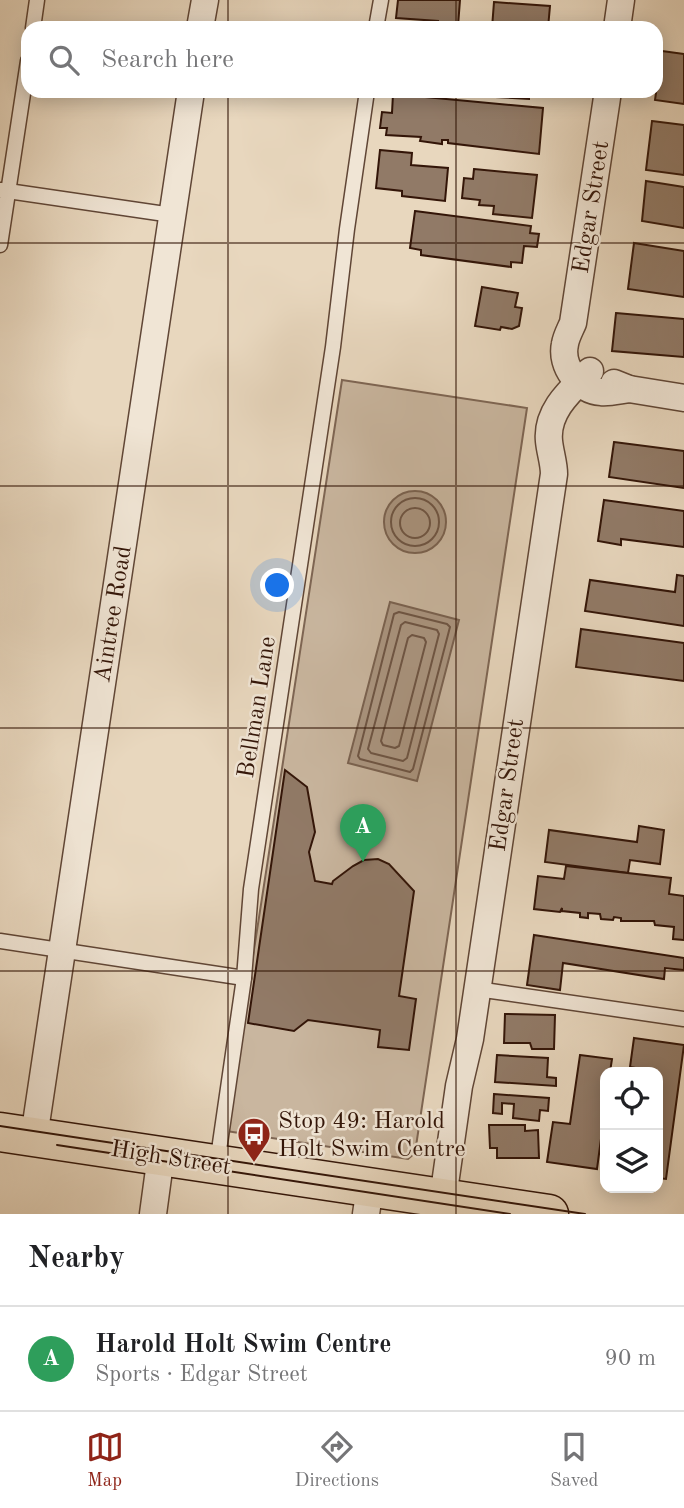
<!DOCTYPE html>
<meta charset="utf-8">
<style>
:root{--surface:#fff;--page:#f2f2f2;--text:#202124;--muted:#757577;--line:#e0e0e0;--accent:#8f2418}
body{margin:0;font-family:"Old Standard TT",serif;background:var(--page);color:var(--text)}
.controls{position:absolute;right:21px;bottom:21px;display:grid;overflow:hidden;border-radius:14px;box-shadow:0 4px 18px #0003}
.controls button{width:63px;height:63px;display:grid;place-items:center;padding:0;border:0;border-bottom:2px solid var(--line);background:var(--surface);color:var(--text);font:35px sans-serif}
.you{position:absolute;left:278px;top:586px;width:24px;height:24px;margin:-18px;border:5px solid #fff;border-radius:50%;background:#1a73e8;box-shadow:0 0 0 10px #1a73e833}
.badge{display:grid;place-items:center;width:46px;height:46px;border-radius:50%;background:var(--accent);color:#fff;font-size:23px;font-weight:700}
.pin{position:absolute;translate:-50% -58px;filter:drop-shadow(0 2px 4px #0008)}
.pin::after{content:'';position:absolute;top:37px;width:24px;height:21px;background:inherit;clip-path:polygon(0 0,100% 0,50% 100%)}
.list{margin:0;padding:0;list-style:none}
h2{display:flex;justify-content:space-between;align-items:center;height:91px;margin:0;padding:0 28px;font-size:30px}
h2 small{font-size:23px;font-weight:400;color:var(--muted)}
.list li{display:grid;grid-template-columns:46px 1fr auto;gap:21px;align-items:center;box-sizing:border-box;height:105px;padding:0 28px;border-top:2px solid var(--line)}
.list b{display:block;font-size:26px;white-space:nowrap}
.list p{margin:0;font-size:23px;white-space:nowrap;color:var(--muted)}
.list em{font-size:23px;font-style:normal;color:var(--muted)}
.icon{flex:none;width:38px;height:38px;fill:none;stroke:currentColor;stroke-width:2;stroke-linecap:round;stroke-linejoin:round}
.map{position:relative;flex:none;width:684px;height:1214px;overflow:hidden}
.search{position:absolute;background:var(--surface);box-shadow:0 4px 18px #0003;left:21px;right:21px;top:21px;height:77px;display:flex;align-items:center;gap:18px;box-sizing:border-box;padding:0 24px;border-radius:21px;color:var(--muted);font-size:26px}
.sheet{height:196px;background:var(--surface)}
nav{display:flex;justify-content:space-around;align-items:center;box-sizing:border-box;height:98px;border-top:2px solid var(--line);background:var(--surface);font-size:19px;color:var(--muted)}
nav a{display:grid;justify-items:center;gap:4px}
nav .on{color:var(--accent)}
.map>svg:first-child{display:block}
.green{fill:#c9b69f;stroke:#7e6654;stroke-width:2}
.water{fill:#aa9580;stroke:#7a6250;stroke-width:2}
.lines{fill:none;stroke-linecap:round;stroke-linejoin:round}
.shore{stroke:#6e5544;stroke-width:2}
.building{fill:#917a67;stroke:#331508;stroke-width:2}
.service-casing{stroke:#604636;stroke-width:17}
.minor-casing{stroke:#604636;stroke-width:29}
.primary-casing{stroke:#331508;stroke-width:41}
.service{stroke:#f0e5d5;stroke-width:14}
.minor{stroke:#f0e5d5;stroke-width:26}
.primary{stroke:#e8d7be;stroke-width:38}
.tram{stroke:#331508;stroke-width:2}
.grid{fill:none;stroke:#331508;stroke-width:2;stroke-opacity:0.55}
.labels{text-anchor:middle;stroke-width:5;stroke-linejoin:round;paint-order:stroke}
.street-label{font-size:24px;fill:#331508;stroke:#f0e5d5}
.poi-label{font-size:24px;fill:#331508;stroke:#f0e5d5;text-anchor:start}
</style>
<div class="map">
<svg width="684" height="1214" viewBox="0 0 684 1214">
<rect width="100%" height="100%" fill="#e8d7be"/>
<filter id="stains"><feTurbulence type="fractalNoise" baseFrequency=".00286" numOctaves="4"/><feColorMatrix values="0 0 0 0 .2 0 0 0 0 .09 0 0 0 0 .02 0 0 0 .5 -.17"/></filter>
<radialGradient id="worn" r=".72"><stop offset=".6" stop-color="#630" stop-opacity="0"/><stop offset="1" stop-color="#630" stop-opacity=".3"/></radialGradient>
<path class="green" d="M342 380 527 408 415 1153 408 1159 226 1131Z"/>
<g class="water">
<circle cx="415" cy="522" r="31"/>
<path d="M390 602 459 620 417 781 348 763Z"/>
</g>
<g class="lines">
<g class="shore">
<circle cx="415" cy="522" r="24"/>
<circle cx="415" cy="523" r="15"/>
<path d="M399 612 447 624 450 627 413 769 410 772 360 759 358 756 394 614Z"/>
<path d="M405 622 437 630 439 634 407 758 403 761 371 753 368 749 401 625Z"/>
<path d="M412 635 424 638 426 642 399 746 395 748 383 745 381 741 408 638Z"/>
</g>
</g>
<g class="building">
<path d="M398 0H460L458 26 438 25V21L396 18Z"/>
<path d="M494 2 550 6 548 28H492Z"/>
<path d="M662 51 684 54V104L655 100Z"/>
<path d="M496 91H529V99L496 97Z"/>
<path d="M393 94 543 108 539 154 448 143V140H442V144L420 141 421 137 386 135 387 128H380L382 112 392 113Z"/>
<path d="M652 121 684 125V175L646 170Z"/>
<path d="M380 150 412 153 411 165 448 168 445 201 402 196V191L376 188Z"/>
<path d="M474 169 537 175 532 218 493 214 494 206 479 205 480 200 462 198 464 178 473 179Z"/>
<path d="M646 181 684 187V228L642 221Z"/>
<path d="M415 211 531 226 530 233 539 234 537 247 524 246 522 263 511 262V267L421 255V250L410 248Z"/>
<path d="M634 243 684 251V297L628 289Z"/>
<path d="M482 287 518 293 515 307 522 308 519 326 512 329 501 327 500 330 475 326Z"/>
<path d="M616 313 684 319V357L612 351Z"/>
<path d="M614 442 684 451V488L609 477Z"/>
<path d="M604 500 684 511V547L621 539V545L598 541Z"/>
<path d="M677 575 684 576V626L585 611 590 580 675 592Z"/>
<path d="M581 629 684 643V681L576 667Z"/>
<path d="M285 770 307 787 315 832 309 852 315 881 332 884 333 881 353 866 364 860 378 859 389 864 414 891 399 996 416 999 409 1050 378 1047 380 1030 308 1020 294 1031 248 1023Z"/>
<path d="M639 826 664 830 660 864 630 860 628 873 545 862 549 830 637 842Z"/>
<path d="M566 866 671 878 669 894 684 896V940L673 939 674 927 655 925 654 921H621V918L614 917 613 920 601 919 600 914 588 913V918L580 917V913L562 911V908L560 912 534 909 538 876 564 879Z"/>
<path d="M534 935 684 958V970L665 968 664 979 563 963 560 990 527 985Z"/>
<path d="M505 1014 555 1015 554 1049H532L530 1043H504Z"/>
<path d="M634 1038 684 1045 666 1179 658 1178V1072L630 1067Z"/>
<path d="M497 1055 548 1058 547 1077 556 1078V1086L495 1082Z"/>
<path d="M580 1055 612 1059 610 1072H605V1109L597 1169 547 1162 553 1122 570 1124Z"/>
<path d="M494 1094 549 1098 548 1111 540 1110 539 1121 513 1118 514 1104 502 1103V1114L493 1113Z"/>
<path d="M489 1125H525V1131L538 1130 539 1158H497V1148H490Z"/>
</g>
<g class="lines">
<defs>
<g id="service">
<path d="M33 28 37 0"/>
<path d="M376 28 381 0"/>
<path d="M1 190 172 215"/>
<path d="M0 245 28 61"/>
<path d="M0 941 244 978"/>
<path d="M477 989 684 1019"/>
<path d="M217 1164 244 978 251 889 333 347 347 229 367 91"/>
</g>
<g id="minor">
<path d="M200 28 205 0"/>
<path d="M617 28 621 0"/>
<path d="M608 91 573 323C570 330 566 337 565 344 560 366 579 391 601 392 610 393 620 390 629 389"/>
<path d="M614 383 629 389 684 398"/>
<path d="M34 1137 191 91"/>
<path d="M443 1198 459 1086 470 1039 554 474C554 463 550 452 549 441 546 411 571 390 590 371"/>
<path d="M153 1214 161 1155"/>
<path d="M366 1214 370 1187"/>
</g>
<path id="primary" d="M0 1132 549 1214"/>
</defs>
<use href="#service" class="service-casing"/>
<use href="#minor" class="minor-casing"/>
<use href="#primary" class="primary-casing"/>
<use href="#service" class="service"/>
<use href="#minor" class="minor"/>
<use href="#primary" class="primary"/>
<g class="tram">
<path d="M0 1126 585 1214"/>
<path d="M57 1145 510 1214"/>
</g>
</g>
<path class="grid" d="M228 0V28M456 0V28M228 91V1214M456 91V1214M0 243H684M0 486H684M0 728H684M0 971H684"/>
<defs>
<symbol id="bus-pin" viewBox="-11 -11 22 30"><path d="M0 17L-7.5 6A9.5 9.5 0 1 1 7.5 6Z" fill="#8f2418" stroke="#f0e5d5"/><path d="M-5-6H5V4H4V6H2V4H-2V6H-4V4H-5ZM-3.5-4V0h7V-4ZM-3.5 1.2v1.5H-2V1.2ZM2 1.2v1.5H3.5V1.2Z" fill="#fff"/></symbol>
</defs>
<g fill-rule="evenodd">
<use href="#bus-pin" x="235" y="1115" width="38" height="52"/>
</g>
<g class="labels">
<g class="street-label">
<text transform="translate(590 207) rotate(-81)" y="8">Edgar Street</text>
<text transform="translate(112 614) rotate(-81)" y="8">Aintree Road</text>
<text transform="translate(256 707) rotate(-81)" y="8">Bellman Lane</text>
<text transform="translate(506 785) rotate(-82)" y="8">Edgar Street</text>
<text transform="translate(171 1157) rotate(9)" y="8">High Street</text>
</g>
<g class="poi-label">
<text x="278" y="1128">Stop 49: Harold<tspan x="278" dy="28">Holt Swim Centre</tspan></text>
</g>
</g>
<rect width="100%" height="100%" filter="url(#stains)"/>
<rect width="100%" height="100%" fill="url(#worn)"/>
</svg>
<div class="controls">
<button><svg class="icon" aria-label="locate" viewBox="0 0 24 24"><circle cx="12" cy="12" r="6"/><path d="M12 2v4M12 18v4M2 12h4M18 12h4"/></svg></button>
<button><svg class="icon" aria-label="layers" viewBox="0 0 24 24"><path d="M12 4l9 5-9 5-9-5zM3 14l9 5 9-5"/></svg></button>
</div>
<div class="you"></div>
<div class="pin badge" style="left:363px;top:862px;background:#2e9e5b">A</div>
<div class="search"><svg class="icon" aria-label="search" viewBox="0 0 24 24"><circle cx="10" cy="10" r="6"/><path d="M15 15l6 6"/></svg>Search here</div>
</div>
<section class="sheet">
<h2>Nearby<small></small></h2>
<ul class="list">
<li><span class="badge" style="background:#2e9e5b">A</span><div><b>Harold Holt Swim Centre</b><p>Sports · Edgar Street</p></div><em>90 m</em></li>
</ul>
</section>
<nav>
<a class="on"><svg class="icon" aria-label="map" viewBox="0 0 24 24"><path d="M3 6l6-2 6 2 6-2v14l-6 2-6-2-6 2zM9 4v14M15 6v14"/></svg>Map</a>
<a><svg class="icon" aria-label="directions" viewBox="0 0 24 24"><path d="M12 3l9 9-9 9-9-9zM9 14v-3h6M13 9l2 2-2 2"/></svg>Directions</a>
<a><svg class="icon" aria-label="saved" viewBox="0 0 24 24"><path d="M7 4h10v16l-5-4-5 4z"/></svg>Saved</a>
</nav>
